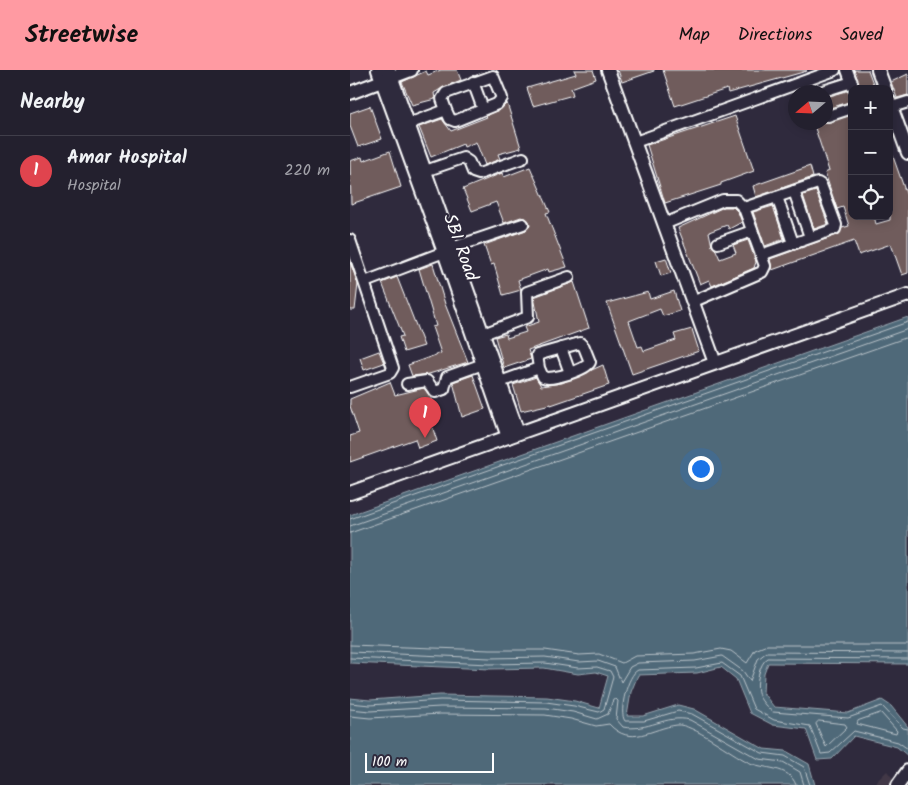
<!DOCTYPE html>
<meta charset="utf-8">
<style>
:root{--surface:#23202e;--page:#2b2836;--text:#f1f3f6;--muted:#a3a3aa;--line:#403e4a;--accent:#ff9aa2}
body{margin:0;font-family:Kalam,sans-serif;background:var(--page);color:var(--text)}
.controls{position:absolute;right:15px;top:15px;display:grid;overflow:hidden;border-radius:10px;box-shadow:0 2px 12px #0003}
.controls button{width:45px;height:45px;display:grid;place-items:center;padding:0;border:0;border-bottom:1px solid var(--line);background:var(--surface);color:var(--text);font:25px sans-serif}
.compass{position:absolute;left:438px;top:15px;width:45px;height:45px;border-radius:50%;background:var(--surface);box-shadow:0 2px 12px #0003;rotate:251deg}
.scale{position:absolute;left:15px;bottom:12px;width:129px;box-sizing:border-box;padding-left:5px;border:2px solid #fff;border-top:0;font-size:14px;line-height:18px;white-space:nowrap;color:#fff;-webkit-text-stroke:4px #2f2a3d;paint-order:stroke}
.you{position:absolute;left:350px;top:398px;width:18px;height:18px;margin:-12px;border:4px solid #fff;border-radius:50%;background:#1a73e8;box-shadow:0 0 0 8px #1a73e833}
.badge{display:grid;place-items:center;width:32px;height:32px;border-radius:50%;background:var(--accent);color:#fff;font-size:16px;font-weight:700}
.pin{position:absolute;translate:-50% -41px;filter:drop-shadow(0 1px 2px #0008)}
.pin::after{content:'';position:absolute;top:26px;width:18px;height:15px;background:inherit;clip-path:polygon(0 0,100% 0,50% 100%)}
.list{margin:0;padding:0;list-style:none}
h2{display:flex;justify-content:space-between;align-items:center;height:65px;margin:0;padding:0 20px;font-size:21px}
h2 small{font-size:16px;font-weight:400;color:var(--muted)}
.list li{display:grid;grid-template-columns:32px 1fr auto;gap:15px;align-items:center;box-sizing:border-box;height:70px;padding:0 20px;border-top:1px solid var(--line)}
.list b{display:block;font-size:19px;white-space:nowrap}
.list p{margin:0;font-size:16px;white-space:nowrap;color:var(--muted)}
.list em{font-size:16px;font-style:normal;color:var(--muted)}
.icon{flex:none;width:28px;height:28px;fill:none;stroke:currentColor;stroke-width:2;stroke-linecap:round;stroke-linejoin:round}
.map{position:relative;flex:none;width:558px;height:715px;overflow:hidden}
header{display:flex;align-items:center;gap:30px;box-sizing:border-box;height:70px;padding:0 25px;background:var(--accent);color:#111}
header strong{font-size:24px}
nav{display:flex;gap:28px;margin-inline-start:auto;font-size:18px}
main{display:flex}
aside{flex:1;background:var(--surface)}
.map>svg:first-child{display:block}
.built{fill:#423946}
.water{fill:#506979;stroke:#96a5af}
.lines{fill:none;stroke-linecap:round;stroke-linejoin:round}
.shore{stroke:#b9c3c9;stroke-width:1}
.building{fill:#6f5b5c;stroke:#fff}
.minor-casing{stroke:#fff;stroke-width:14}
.tertiary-casing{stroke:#fff;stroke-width:16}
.minor{stroke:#2f2a3d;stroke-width:10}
.tertiary{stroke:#2f2a3d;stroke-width:12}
.labels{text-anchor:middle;stroke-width:4.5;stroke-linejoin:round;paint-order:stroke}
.street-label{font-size:18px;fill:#fff;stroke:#2f2a3d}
</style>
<header>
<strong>Streetwise</strong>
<nav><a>Map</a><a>Directions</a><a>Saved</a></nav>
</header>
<main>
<aside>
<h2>Nearby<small></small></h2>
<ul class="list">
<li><span class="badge" style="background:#e0444e">1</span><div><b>Amar Hospital</b><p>Hospital</p></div><em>220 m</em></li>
</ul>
</aside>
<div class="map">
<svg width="558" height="715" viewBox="0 0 558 715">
<rect width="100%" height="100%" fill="#2f2a3d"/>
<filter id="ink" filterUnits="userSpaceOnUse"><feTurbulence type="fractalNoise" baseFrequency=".02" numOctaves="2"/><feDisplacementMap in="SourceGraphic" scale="10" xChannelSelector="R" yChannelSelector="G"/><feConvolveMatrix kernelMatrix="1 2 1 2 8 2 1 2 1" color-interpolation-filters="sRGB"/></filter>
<g filter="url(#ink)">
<path class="built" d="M537 701 548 715H523Z"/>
<path class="water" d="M558 247V594L418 593 414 604 413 623 424 637 498 643 532 630 541 636 558 657V686L547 677 504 666 482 689 467 690 456 659 423 655 400 643 386 609 371 597 347 603 288 605 281 622 277 646H293L328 635 344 639 414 679 436 681 459 694 465 715H0V628L20 630 90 625 197 627 225 631 249 638 258 606 246 602 228 604 194 598 140 599 0 593V445Z"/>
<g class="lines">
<g class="shore">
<path d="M0 449 558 252"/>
<path d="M0 456 558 259"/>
<path d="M0 463 558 267"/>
<path d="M0 575 140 580H195L229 585 249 584 272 593 285 586 344 584 371 579 381 581 397 593 405 580 417 575H558"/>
<path d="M0 582 140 588 195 587 229 592 248 591 265 597 271 612 280 597 288 593 345 591 372 586 393 601 400 611 408 589 417 582 558 583"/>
<path d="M0 588 140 594 195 593 228 598 247 597 260 601 263 607 254 639 249 642 224 636 196 632 90 630 20 635 0 633"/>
<path d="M558 589 418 588C409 593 406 613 408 623 409 629 418 639 423 642L498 648 532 636 553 658 558 659"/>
<path d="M0 639 20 641 90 637 196 638 223 642 247 649 258 644 263 630 266 629 268 631 266 649 273 657C297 662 316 644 340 650L409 689 433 692 450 702 454 715"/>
<path d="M531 643 547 661 546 664 507 654 508 651Z"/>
<path d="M0 646 20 648 90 644 195 645 221 649 246 656 259 654C281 678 301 658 327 655 341 653 382 684 398 692 414 700 439 695 446 715"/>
<path d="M469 651 495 654 497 657 476 677 466 654Z"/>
<path d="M460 715 454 697 435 686 412 683 342 644 328 641 294 651H275C268 642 278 604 288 600L346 598 372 593 390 606 404 639 424 650 460 656 471 684 480 683 504 661 548 672 558 679"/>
</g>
</g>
<g class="building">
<path d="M91 0H107L111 10 94 17 84 23 85 29 62 35 52 12 76 1 78 5Z"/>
<path d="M224 0H243L246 9 221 18 223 25 183 36 177 18 226 4Z"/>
<path d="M268 0H304V1L272 12Z"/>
<path d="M313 0H456L457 1 378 23 377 19 325 36Z"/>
<path d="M504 0H518L525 19H511Z"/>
<path d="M558 4V25L547 28 541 12Z"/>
<path d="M497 21 502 25V31L480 38 476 36V27Z"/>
<path d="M157 33 171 78 148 84 150 89 135 95 126 72 114 77 113 74 81 87 69 57 92 49 101 61 137 47 136 46 150 40Z"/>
<path d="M20 36 32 69 8 77 0 56V43Z"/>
<path d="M502 45V146H524L526 154 540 150V78L558 129V203L552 205 541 174 509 185 504 171 422 200 420 189 487 165 492 158 499 156 493 137 487 139 475 103 479 101 464 55Z"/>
<path d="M385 46 404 101 371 113V115L315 133 297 75Z"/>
<path d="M40 81 51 117 1 134 0 91 12 87 13 91Z"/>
<path d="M460 96 463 107 406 127 403 116Z"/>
<path d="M180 97 200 142 196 143 217 197 199 202 198 199 168 210 171 220 153 225 144 194 141 195 134 175 176 160 180 156 179 151 171 147 154 153 146 132 122 141 113 119 152 103 154 107Z"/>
<path d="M466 121 478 154 464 159 453 125Z"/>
<path d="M423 136 434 169 415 176 403 142Z"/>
<path d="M374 137H383L388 142 392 152 379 159 377 155 359 162 362 176 366 180 370 189 386 183 383 175 398 170 406 192 404 198 362 216 359 210 350 214 328 158Z"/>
<path d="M316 188 321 203 311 206 306 191Z"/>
<path d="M0 192 8 214 5 240H0Z"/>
<path d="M83 194 95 234 118 292 79 304 62 306 58 295 91 283 82 257 86 256 69 199Z"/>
<path d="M47 207 74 276 54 282 49 267 53 266 32 213Z"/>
<path d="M224 212 239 258 178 280 181 289 154 298 145 267 156 264 157 268 176 262 174 257 189 252 184 227Z"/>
<path d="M324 221 330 241 313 246 310 239 279 251 288 277 292 276 294 281 326 270 324 264 342 259 349 281 282 304 257 233 298 222 300 229Z"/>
<path d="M29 281 34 293 14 300 10 288Z"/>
<path d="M253 295 259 315 201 335V334L171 341 163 315 186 307 191 316 212 313Z"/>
<path d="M123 305 135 339 112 347 103 312Z"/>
<path d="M40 312 45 325 74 318 81 328 82 329 74 332 87 371 68 378 65 369 0 392V366L9 363 0 336V329Z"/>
</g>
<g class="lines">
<defs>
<g id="minor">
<path d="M497 0 504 19"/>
<path d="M123 12 133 39"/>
<path d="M470 22 502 12"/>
<path d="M542 37 558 32"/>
<path d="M476 43 478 46 502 38"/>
<path d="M58 54 96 40 92 29 96 23 143 6 152 28 147 34 105 51 100 49 96 40"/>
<path d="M285 72 485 0"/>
<path d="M75 101 113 88 119 92 123 102 129 104 173 88"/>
<path d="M444 121 460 167"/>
<path d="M427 127 443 173"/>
<path d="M394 138 468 113 471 115 486 155 485 159 411 185"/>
<path d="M314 154 373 130H386L394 138 415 196 412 202 342 232"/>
<path d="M0 170 43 298 40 303 0 317"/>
<path d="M368 173 402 161"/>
<path d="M102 178 173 154"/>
<path d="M15 212 94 182"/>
<path d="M133 264 178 247 177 222 219 207"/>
<path d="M211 278 220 303"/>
<path d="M150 312 189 298 187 285 230 273 234 277 240 292C236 300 201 311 193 307L189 298"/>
<path d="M57 314 77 311 85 322 94 319 97 307 133 294"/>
</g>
<g id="tertiary">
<path d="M28 0 94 182 158 367"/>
<path d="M39 0 168 363"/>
<path d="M258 0 365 293"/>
<path d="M528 0 535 19"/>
<path d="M0 23 61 0"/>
<path d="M539 31 558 83"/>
<path d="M0 423 558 225"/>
<path d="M548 715 558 701"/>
</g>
</defs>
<use href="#minor" class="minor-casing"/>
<use href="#tertiary" class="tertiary-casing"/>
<use href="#minor" class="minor"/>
<use href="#tertiary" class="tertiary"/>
</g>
</g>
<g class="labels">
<g class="street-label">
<text transform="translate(111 177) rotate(70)" y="6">SBI Road</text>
</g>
</g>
</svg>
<div class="controls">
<button>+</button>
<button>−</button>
<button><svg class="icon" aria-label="locate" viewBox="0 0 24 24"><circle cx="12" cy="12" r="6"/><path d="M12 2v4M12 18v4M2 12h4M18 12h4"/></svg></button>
</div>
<svg class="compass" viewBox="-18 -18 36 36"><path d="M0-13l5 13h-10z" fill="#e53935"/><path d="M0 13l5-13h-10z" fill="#a3a3aa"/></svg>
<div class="scale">100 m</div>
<div class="you"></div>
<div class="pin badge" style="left:75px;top:368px;background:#e0444e">1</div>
</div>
</main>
